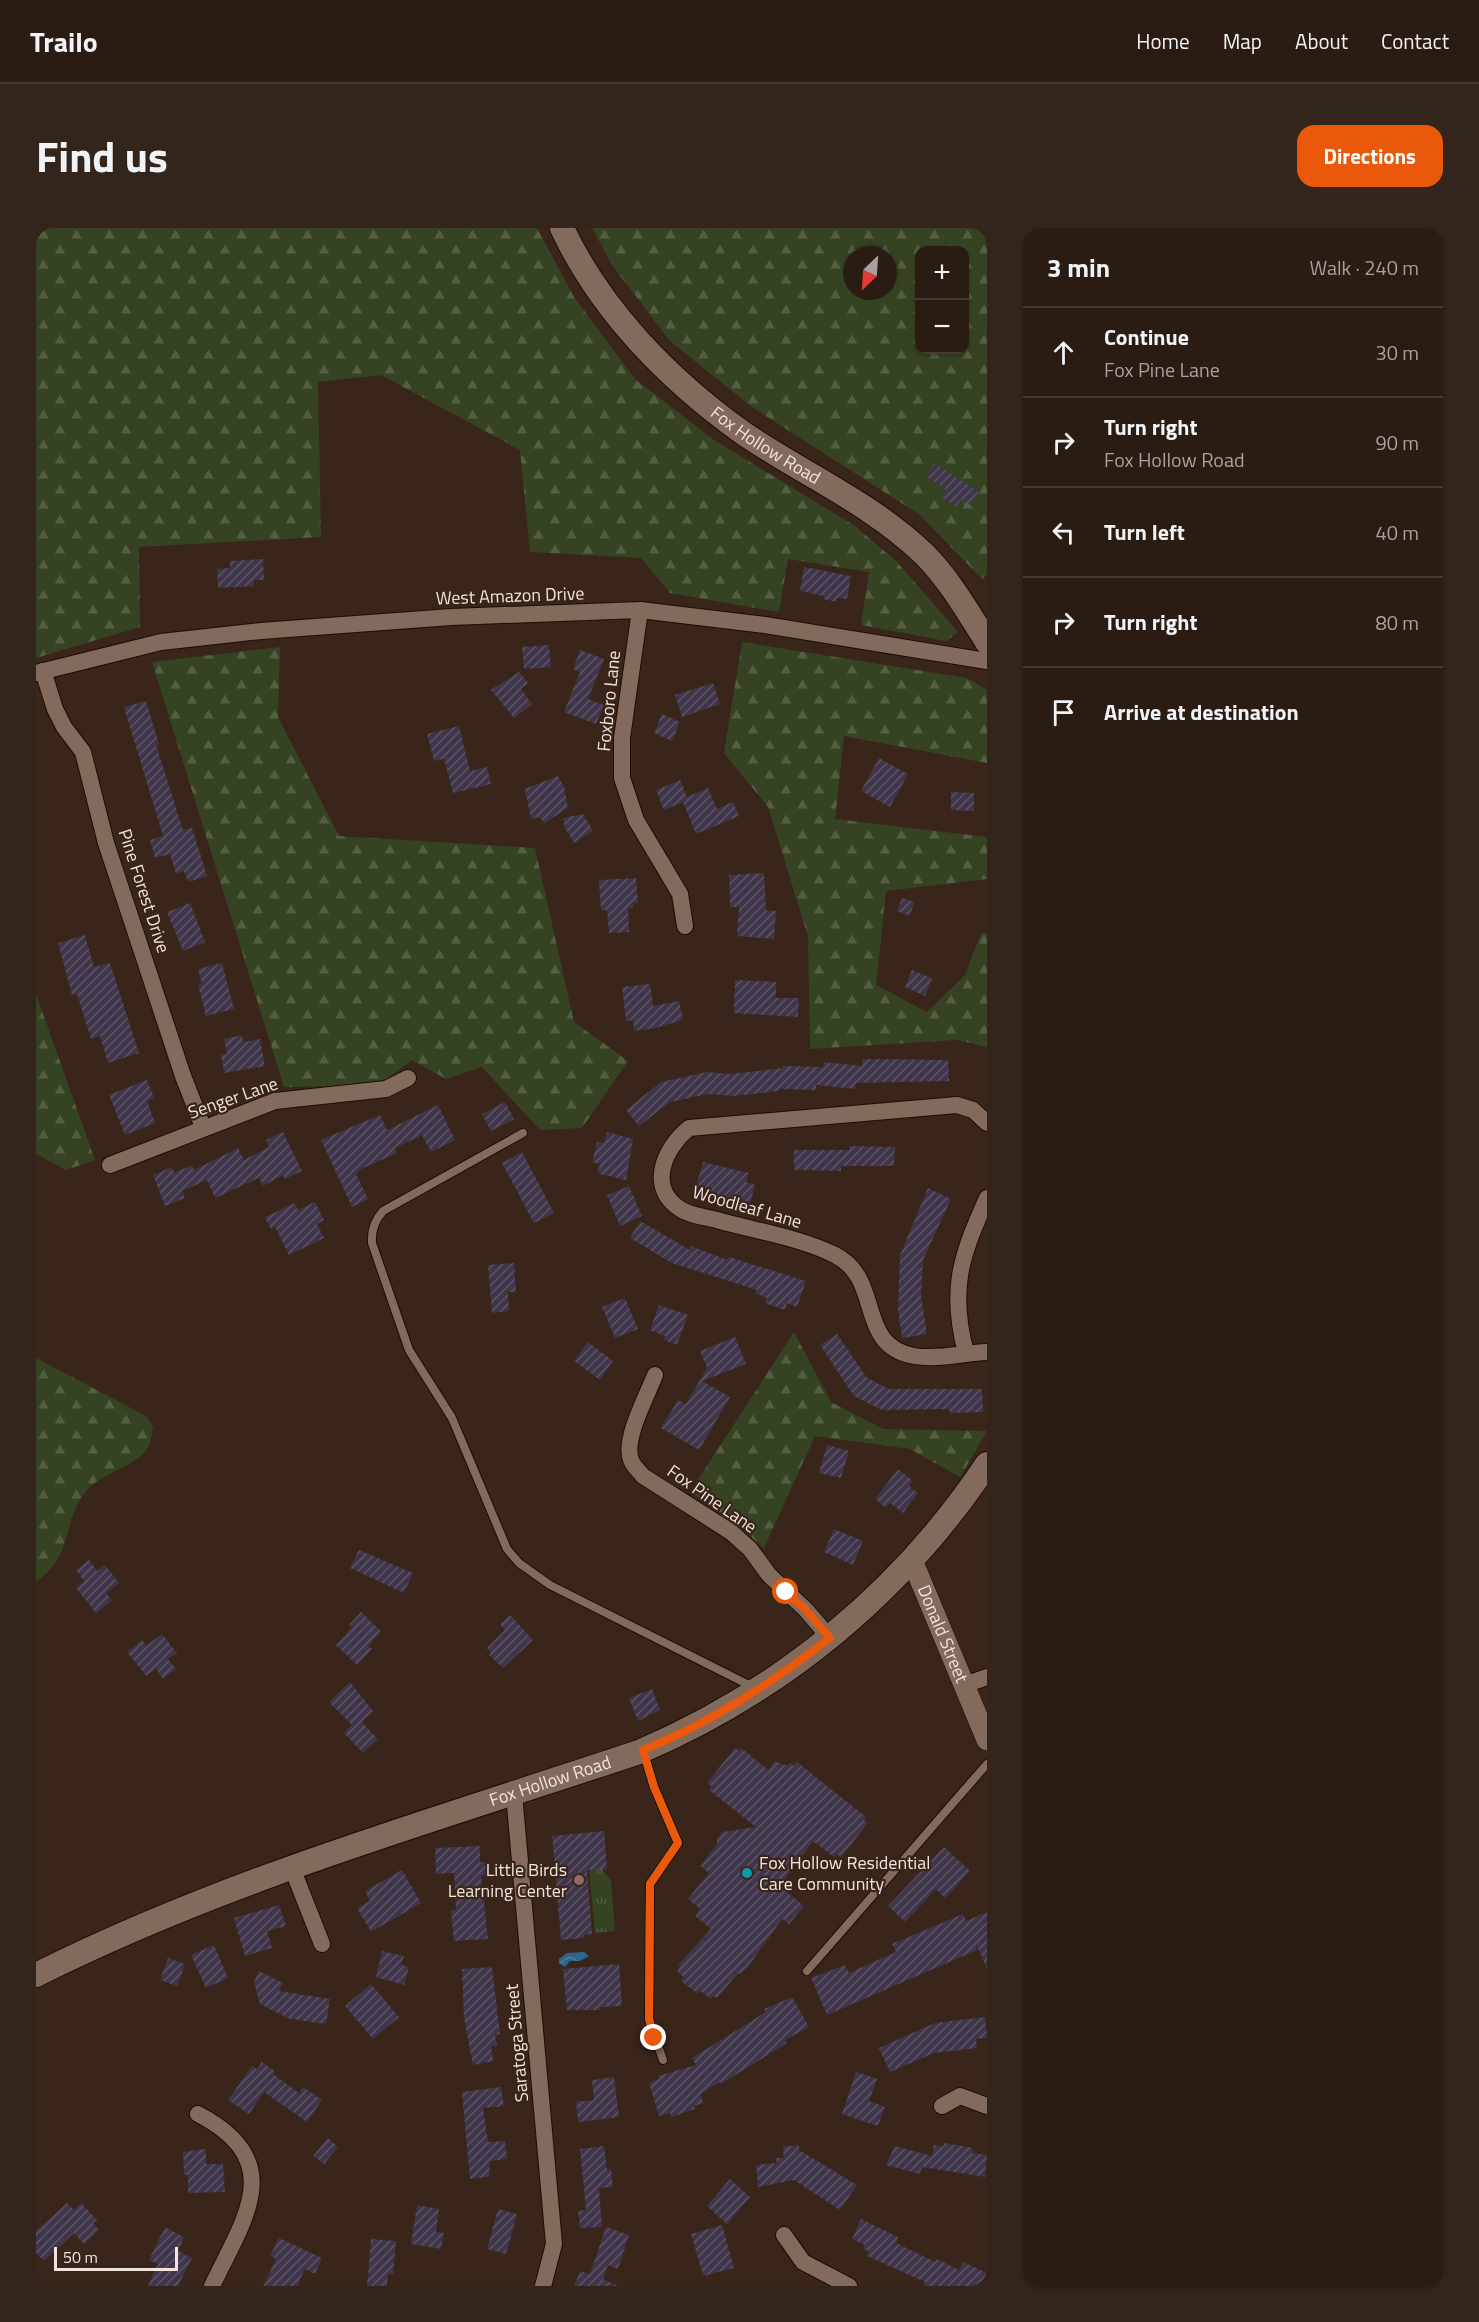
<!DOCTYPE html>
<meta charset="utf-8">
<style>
:root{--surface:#2b1c13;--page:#33251c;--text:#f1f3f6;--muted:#a6a1a0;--line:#473a33;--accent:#ea580c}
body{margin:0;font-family:"Titillium Web",sans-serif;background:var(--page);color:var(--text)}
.controls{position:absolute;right:18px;top:18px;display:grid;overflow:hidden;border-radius:12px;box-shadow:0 2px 4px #0004}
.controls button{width:54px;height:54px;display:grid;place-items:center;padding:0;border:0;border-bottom:2px solid var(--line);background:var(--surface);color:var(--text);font:30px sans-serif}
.compass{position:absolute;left:807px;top:18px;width:54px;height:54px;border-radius:50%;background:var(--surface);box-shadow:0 2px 4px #0004;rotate:205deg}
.scale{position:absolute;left:18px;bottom:15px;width:124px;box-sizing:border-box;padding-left:6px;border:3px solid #f1e4dc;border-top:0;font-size:16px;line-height:21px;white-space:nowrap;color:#f1e4dc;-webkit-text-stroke:4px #392519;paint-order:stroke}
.stop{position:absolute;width:18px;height:18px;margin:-14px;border:4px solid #ea580c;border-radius:50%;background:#fff}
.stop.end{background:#ea580c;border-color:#fff;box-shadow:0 2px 6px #0008}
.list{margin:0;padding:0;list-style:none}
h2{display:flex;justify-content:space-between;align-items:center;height:78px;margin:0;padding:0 24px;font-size:26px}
h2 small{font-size:20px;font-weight:400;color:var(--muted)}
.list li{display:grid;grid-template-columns:39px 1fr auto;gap:18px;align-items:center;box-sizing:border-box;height:90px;padding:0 24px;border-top:2px solid var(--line)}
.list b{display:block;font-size:22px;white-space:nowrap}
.list p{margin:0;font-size:20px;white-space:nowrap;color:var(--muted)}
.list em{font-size:20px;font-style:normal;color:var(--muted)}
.icon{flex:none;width:33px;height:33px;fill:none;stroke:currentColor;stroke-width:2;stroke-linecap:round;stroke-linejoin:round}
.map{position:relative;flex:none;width:951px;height:2058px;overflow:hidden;border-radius:18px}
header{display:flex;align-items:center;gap:36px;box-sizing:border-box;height:84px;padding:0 30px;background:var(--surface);border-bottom:2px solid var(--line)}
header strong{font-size:28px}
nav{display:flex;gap:33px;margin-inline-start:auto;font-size:21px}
.intro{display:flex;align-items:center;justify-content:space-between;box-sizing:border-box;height:144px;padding:0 36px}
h1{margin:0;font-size:42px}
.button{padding:15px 27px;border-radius:18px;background:var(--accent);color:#fff;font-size:21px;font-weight:700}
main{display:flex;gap:36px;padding:0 36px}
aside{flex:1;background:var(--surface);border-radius:18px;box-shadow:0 2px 4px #0004}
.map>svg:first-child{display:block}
.grass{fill:url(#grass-tufts)}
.forest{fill:url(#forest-firs);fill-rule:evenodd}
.water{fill:url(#water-waves)}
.building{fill:url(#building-hatch)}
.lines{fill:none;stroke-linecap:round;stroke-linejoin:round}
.service-casing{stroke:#1f0d03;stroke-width:10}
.minor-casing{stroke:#1f0d03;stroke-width:18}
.tertiary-casing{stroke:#1f0d03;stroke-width:22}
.secondary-casing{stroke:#1f0d03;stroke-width:26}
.service{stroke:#826a5c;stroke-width:8}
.minor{stroke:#826a5c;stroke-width:16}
.tertiary{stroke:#826a5c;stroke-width:21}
.secondary{stroke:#826a5c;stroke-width:24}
.route{stroke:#ea580c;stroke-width:8}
.culture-dot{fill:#0f9aa8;stroke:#392519;stroke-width:2}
.education-dot{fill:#8d6e63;stroke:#392519;stroke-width:2}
.labels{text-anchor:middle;stroke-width:4.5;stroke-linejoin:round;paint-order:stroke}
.street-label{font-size:18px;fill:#f1e4dc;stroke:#392519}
.poi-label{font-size:18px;fill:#f1e4dc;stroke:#392519;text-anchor:start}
</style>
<header>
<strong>Trailo</strong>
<nav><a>Home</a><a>Map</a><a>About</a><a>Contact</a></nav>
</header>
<div class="intro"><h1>Find us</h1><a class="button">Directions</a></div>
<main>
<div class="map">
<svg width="951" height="2058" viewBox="0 0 951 2058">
<defs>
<pattern id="grass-tufts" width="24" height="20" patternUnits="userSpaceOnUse" patternTransform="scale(1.5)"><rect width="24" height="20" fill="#364323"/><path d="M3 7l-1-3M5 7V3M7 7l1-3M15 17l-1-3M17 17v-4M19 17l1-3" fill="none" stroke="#545e42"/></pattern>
<pattern id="forest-firs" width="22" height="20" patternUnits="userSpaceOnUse" patternTransform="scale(1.5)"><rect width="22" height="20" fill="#364323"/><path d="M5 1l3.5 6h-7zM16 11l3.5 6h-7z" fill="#545e42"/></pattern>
<pattern id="water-waves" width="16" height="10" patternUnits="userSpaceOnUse" patternTransform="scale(1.5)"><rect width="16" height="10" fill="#2d668a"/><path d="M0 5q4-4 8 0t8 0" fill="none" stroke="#4c7c9a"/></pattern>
<pattern id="building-hatch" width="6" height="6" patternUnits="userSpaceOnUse" patternTransform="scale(1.5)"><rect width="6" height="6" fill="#40364b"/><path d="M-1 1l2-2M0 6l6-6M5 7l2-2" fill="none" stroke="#5c5364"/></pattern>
</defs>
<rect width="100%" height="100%" fill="#392519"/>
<path class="grass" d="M567 1637V1643L575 1653 579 1703 559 1705 553 1643 558 1638Z"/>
<g class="forest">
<path d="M0 0H501L538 69 599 151 678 212 819 298 861 334 922 404 910 413 825 397 833 344 752 331 743 384 634 365 605 330 494 324 484 222 345 147 282 154 285 309 103 319 104 399 0 430Z"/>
<path d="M556 0H951V346L946 351 884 287 716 179 634 113 576 37ZM884 22H928V122H884ZM816 27H852V63H816Z"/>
<path d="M706 414 931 450 951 462V535L808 508 799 591 951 609V651L850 663 840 757 891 784 929 747 945 706 951 705V819L921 812 774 821 772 708 732 579 688 525Z"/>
<path d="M244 419 242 489 303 608 499 620 538 794 592 833 546 900 504 902 446 839 410 851 376 832 349 852 304 858 248 859 116 434Z"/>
<path d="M0 766 59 932 30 942 0 926Z"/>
<path d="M758 1104 795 1174 847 1201 951 1203 924 1249 874 1221 779 1208 728 1320 694 1291 654 1264Z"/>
<path d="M0 1130 110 1188 117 1199C116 1204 115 1212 113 1217 104 1238 66 1244 50 1263 26 1292 38 1328 0 1354Z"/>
</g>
<path class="water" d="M548 1724 553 1728 544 1733H534L529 1739 523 1735V1731L531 1725Z"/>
<g class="building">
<path d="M898 235 943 264 934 277 925 271 920 279 906 269 911 262 890 248Z"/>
<path d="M227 331 228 352H218V358L182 360 181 341 194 340V333Z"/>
<path d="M768 339 815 348 811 371 801 370 800 374 788 371V368L764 363Z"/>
<path d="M513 417 515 439 488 441 486 419Z"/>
<path d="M544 422 568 431 552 471 568 477 560 496 528 484 544 444 537 441Z"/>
<path d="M483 444 492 455 485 461 496 476 478 490 455 462Z"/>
<path d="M677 455 684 476 646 489 639 467Z"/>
<path d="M110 473 123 516 120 517 147 602 156 600 171 648 152 654 148 643 140 646 134 626 119 630 114 612 127 608 88 479Z"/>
<path d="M626 486 644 494 636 513 618 505Z"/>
<path d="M423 498 434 543 451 539 455 556 417 565 408 531 398 533 391 506Z"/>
<path d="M843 530 872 546 854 579 825 563Z"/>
<path d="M522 548 528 559 532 580 508 595 504 589 495 591 489 561Z"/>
<path d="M644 552 651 569 672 560 681 581 697 574 703 588 660 606 647 574 628 582 620 562Z"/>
<path d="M915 564 938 565V583L915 582Z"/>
<path d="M547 586 557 603 538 615 529 600 527 590Z"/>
<path d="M728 645 730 682 740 683 738 711 701 708 703 679H694L693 647Z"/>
<path d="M600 650 602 675H597V680H592L593 704 573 705 571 682H565L563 652Z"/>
<path d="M866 670 878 674 874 688 861 683Z"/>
<path d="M154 675 169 714 147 723 131 684Z"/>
<path d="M49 707 58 739 74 735 103 825 72 835 64 808 55 811 41 766 36 767 22 715Z"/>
<path d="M186 735 198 781 170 788 162 757 166 756 162 741Z"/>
<path d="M876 742 896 750 889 768 869 759Z"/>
<path d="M699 752 740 754V770H763L762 789 698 785Z"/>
<path d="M614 756 617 778 643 773 647 792 619 800 598 803 597 792 590 793 586 759Z"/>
<path d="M206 807 207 814 224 811 229 838 188 845 185 827 191 826 188 811Z"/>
<path d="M826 831 912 832 913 853 820 855 819 861 780 857V862L742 861 743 863 697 868 672 866 634 874 603 898 590 882 625 854 671 844 694 846 747 840V838L787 839 788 834 826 838Z"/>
<path d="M111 852 118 870 111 873 119 895 89 907 73 867Z"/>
<path d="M469 874 478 891 455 903 446 886Z"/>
<path d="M402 877 419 912 395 924 386 907 359 920 361 925 325 941 320 946 332 971 316 979 285 912 344 887 351 902Z"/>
<path d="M247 904 266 943 249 951 247 947 227 958 223 950 179 970 171 952 146 963 149 970 129 978 117 947 136 939 138 945 156 937 158 942 202 920 208 932 233 919 230 912Z"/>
<path d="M571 904 597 911 590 952 561 945 564 936 556 934 561 914 568 915Z"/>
<path d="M813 918 859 919 858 938H805V943L758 942V922H813Z"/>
<path d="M486 924 518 985 498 995 466 935Z"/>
<path d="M667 934 713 945 710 954 719 957 713 980 658 965Z"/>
<path d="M593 958 606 988 584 998 571 967Z"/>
<path d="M892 960 915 971 887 1032 885 1067 891 1106 866 1110 862 1081 864 1027Z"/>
<path d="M279 974 288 992 281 996 288 1010 253 1027 239 999 235 1001 229 989 259 975 262 982Z"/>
<path d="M604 993 654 1022 655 1018 691 1032 693 1029 770 1053 761 1079 751 1075 749 1082 729 1075 731 1070 719 1065 721 1062 636 1035 594 1010Z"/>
<path d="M478 1035 480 1064H472L473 1083 456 1085 452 1037Z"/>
<path d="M589 1070 602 1101 579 1110 566 1079Z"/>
<path d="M623 1077 652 1087 641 1117 628 1112 629 1108 614 1102Z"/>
<path d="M801 1106 831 1150 853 1161H946L947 1184 914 1185 913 1181 846 1182 818 1168 784 1117Z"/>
<path d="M699 1109 710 1136 666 1153 694 1169 663 1222 625 1200 642 1172 650 1176 671 1140 664 1123Z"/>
<path d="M552 1114 577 1133 564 1152 538 1133Z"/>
<path d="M791 1217 813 1223 805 1250 783 1245Z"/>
<path d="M862 1241 877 1253 873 1258 882 1265 867 1285 854 1275 850 1280 839 1271Z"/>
<path d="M798 1301 827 1313 817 1337 788 1324Z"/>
<path d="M323 1322 377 1345 368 1365 314 1340Z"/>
<path d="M53 1332 61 1343 69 1337 83 1355 70 1365 76 1372 60 1385 40 1360 48 1353 40 1342Z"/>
<path d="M325 1384 345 1403 332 1418 336 1421 321 1437 300 1417 316 1399 313 1397Z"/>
<path d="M474 1387 497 1412 467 1440 453 1427 455 1425 451 1420 469 1402 464 1396Z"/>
<path d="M126 1406 141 1425 132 1431 140 1441 127 1451 120 1441 110 1448 91 1424 106 1412 110 1418Z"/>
<path d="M314 1454 337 1483 326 1494 342 1511 327 1525 308 1505 316 1497 293 1474Z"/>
<path d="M616 1461 624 1482 602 1493 593 1470Z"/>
<path d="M699 1520 703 1523 705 1520 732 1542 739 1533 751 1538 754 1535 758 1538 761 1534 830 1589 828 1592 832 1595 805 1629 801 1626 798 1629 777 1613 743 1658 768 1678 753 1696 746 1691 711 1740 704 1746 702 1745 681 1770 677 1768 675 1771 663 1762 661 1765 645 1753 648 1749 641 1744 644 1739 642 1737 675 1701 659 1688 664 1681 652 1671 673 1645 664 1638 681 1616V1610L686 1604 720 1599 673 1562 676 1558 671 1555Z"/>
<path d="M568 1603 571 1641 551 1642 556 1706 548 1707V1710L525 1712 516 1608Z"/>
<path d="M444 1618V1634H449V1647H445L452 1711 418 1713 415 1682H420L418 1645 400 1646 399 1620Z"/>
<path d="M908 1619 934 1643 909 1670 900 1661 869 1694 852 1678Z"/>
<path d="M366 1642 385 1675 335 1704 321 1680 334 1673 329 1663Z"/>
<path d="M243 1677 250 1698 231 1703 236 1720 209 1728 198 1690Z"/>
<path d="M951 1684V1741L940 1715 941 1722 791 1787 775 1750 809 1737 813 1745 860 1724 856 1716 927 1686 930 1693Z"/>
<path d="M178 1717 192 1750 170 1760 155 1727Z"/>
<path d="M346 1723 368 1728 365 1737 373 1739 368 1757 340 1749Z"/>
<path d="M132 1730 149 1736 141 1758 124 1752Z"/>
<path d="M583 1736 586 1778 564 1779V1782H531L527 1741Z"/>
<path d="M456 1739 464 1806 459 1807 461 1817 455 1818 457 1833 437 1837 428 1790 426 1741Z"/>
<path d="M223 1743 247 1755 243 1763 294 1771 290 1796 254 1791 224 1776 218 1754Z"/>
<path d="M335 1756 363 1789 337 1811 309 1778Z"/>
<path d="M756 1769 773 1799 749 1812 751 1815 685 1856 683 1854 665 1866 667 1875 658 1878 659 1881 635 1889 634 1885 623 1888 613 1855 623 1851 622 1848 660 1837 656 1830 730 1784 728 1781Z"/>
<path d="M949 1789 951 1810 940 1811 941 1820 898 1825 854 1844 843 1820 899 1795Z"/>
<path d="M226 1834 239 1843 237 1846 263 1865 267 1859 286 1872 271 1894 228 1864 213 1886 192 1872 216 1838 221 1841Z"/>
<path d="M820 1844 841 1851 833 1873 849 1879 842 1898 806 1886Z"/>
<path d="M578 1849 583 1889 542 1894 540 1874 558 1872 556 1852Z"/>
<path d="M465 1859 468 1878 447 1880 452 1914 469 1913 471 1931 454 1933 453 1949 434 1951 426 1864Z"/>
<path d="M292 1910 302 1919 288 1936 277 1928Z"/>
<path d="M908 1915 937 1920 936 1925 951 1927 949 1949 886 1939 884 1946 850 1937 859 1918 896 1928 898 1917 907 1919Z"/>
<path d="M763 1917V1922L821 1957 804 1982 758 1952 722 1959 720 1937 741 1935 740 1930H748L747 1919Z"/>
<path d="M568 1918 571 1942 575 1941 577 1959 563 1960 566 1999 544 2000 542 1983 550 1982 544 1921Z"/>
<path d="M170 1921V1936H187L189 1964 152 1965V1947H148L147 1924Z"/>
<path d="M694 1951 714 1969 691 1996 671 1978Z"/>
<path d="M31 1975 38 1982 45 1975 61 1992 57 1995 63 2002 48 2016 38 2005 8 2033 0 2025V2003Z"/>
<path d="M381 1977 403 1981 400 2004 408 2005 405 2021 375 2016Z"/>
<path d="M462 1981 481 1986 470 2026 451 2021Z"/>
<path d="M825 1991 862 2009 860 2015 899 2034 901 2031 923 2042 927 2034 951 2045V2058H888L889 2054 831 2028 833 2024 827 2021 829 2017 816 2011Z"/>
<path d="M686 1997 698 2040 667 2048 655 2006Z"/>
<path d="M129 1999 148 2009 142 2023 156 2030 142 2058H112L122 2036 113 2032Z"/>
<path d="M570 1999 593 2007 582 2041 572 2037 567 2051 581 2058H538L544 2043 554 2046Z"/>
<path d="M243 2010 286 2030 279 2046 269 2041 261 2058H227L240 2031 234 2028Z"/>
<path d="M335 2011 360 2013 357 2046H352L351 2058H331Z"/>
</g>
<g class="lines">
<defs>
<g id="service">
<path d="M487 905 347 983C339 992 335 1002 336 1015L373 1122 416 1190 471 1321 483 1335 514 1357 717 1459"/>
<path d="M608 1526 618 1559 642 1615 614 1656 613 1791 627 1832"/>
<path d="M771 1743 951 1536"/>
</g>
<g id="minor">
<path d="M604 382 586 510V550L600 592 644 666 649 698"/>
<path d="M7 443 19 481 28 499 47 524 70 615 147 848 167 899"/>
<path d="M0 445 125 414 225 403 415 389 604 382 729 397 951 433"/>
<path d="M951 895 937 882 921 877 653 900C628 920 610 961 646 982 656 988 670 989 681 992 719 1003 763 1009 799 1027 848 1052 819 1117 878 1128 900 1132 928 1125 951 1124"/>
<path d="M74 937 239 873 350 861 372 850"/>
<path d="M930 1125C913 1061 925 1028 951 970"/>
<path d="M619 1147C611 1168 587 1211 595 1232 597 1238 603 1243 607 1248L695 1304 714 1321 733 1347 770 1382 794 1410"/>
<path d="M928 1457 951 1449"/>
<path d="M478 1566 518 2016 507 2058"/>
<path d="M256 1640 286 1716"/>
<path d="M906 1878 924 1868 951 1878"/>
<path d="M162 1886C252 1933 209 1989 176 2058"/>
<path d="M748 2007 767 2034 813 2058"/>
</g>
<g id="tertiary">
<path id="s1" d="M876 1332 951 1512"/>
</g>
<g id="secondary">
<path id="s2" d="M526 0C565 83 633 152 707 205 767 246 835 275 888 326 913 351 932 384 951 414"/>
<path id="s3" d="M0 1747C191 1651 400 1592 603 1524 744 1464 865 1365 951 1236"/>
</g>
</defs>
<use href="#service" class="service-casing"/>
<use href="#minor" class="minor-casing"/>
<use href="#tertiary" class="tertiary-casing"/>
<use href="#secondary" class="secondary-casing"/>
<use href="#service" class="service"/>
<use href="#minor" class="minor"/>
<use href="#tertiary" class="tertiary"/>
<use href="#secondary" class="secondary"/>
</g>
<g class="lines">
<path class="route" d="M618 1810 613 1791 614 1656 642 1615 618 1559 607 1522C675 1495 735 1455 794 1410L770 1382 750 1364"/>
</g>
<circle class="culture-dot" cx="711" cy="1645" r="6"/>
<circle class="education-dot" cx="543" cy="1652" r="6"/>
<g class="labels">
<g class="street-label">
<text dy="6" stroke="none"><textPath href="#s2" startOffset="302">Fox Hollow Road</textPath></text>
<text transform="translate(474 368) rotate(-2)" y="6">West Amazon Drive</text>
<text transform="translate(573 473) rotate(-84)" y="6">Foxboro Lane</text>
<text transform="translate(108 663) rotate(72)" y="6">Pine Forest Drive</text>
<text transform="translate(197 870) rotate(-19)" y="6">Senger Lane</text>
<text transform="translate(711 979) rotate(16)" y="6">Woodleaf Lane</text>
<text transform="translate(676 1271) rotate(35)" y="6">Fox Pine Lane</text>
<text dy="6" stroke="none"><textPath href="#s1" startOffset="80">Donald Street</textPath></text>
<text dy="6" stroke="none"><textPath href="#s3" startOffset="550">Fox Hollow Road</textPath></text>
<text transform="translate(481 1815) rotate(-95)" y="6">Saratoga Street</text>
</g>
<g class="poi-label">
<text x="723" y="1641">Fox Hollow Residential<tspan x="723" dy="21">Care Community</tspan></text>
<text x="531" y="1648" text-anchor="end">Little Birds<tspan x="531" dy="21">Learning Center</tspan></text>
</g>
</g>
</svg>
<div class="controls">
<button>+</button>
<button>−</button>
</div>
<svg class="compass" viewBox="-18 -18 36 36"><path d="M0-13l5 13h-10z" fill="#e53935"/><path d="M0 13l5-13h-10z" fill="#a6a1a0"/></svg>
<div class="scale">50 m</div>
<div class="stop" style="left:750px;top:1364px"></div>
<div class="stop end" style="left:618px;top:1810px"></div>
</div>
<aside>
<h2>3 min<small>Walk · 240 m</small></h2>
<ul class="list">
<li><svg class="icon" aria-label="ahead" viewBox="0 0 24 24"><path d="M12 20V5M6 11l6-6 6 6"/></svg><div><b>Continue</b><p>Fox Pine Lane</p></div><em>30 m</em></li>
<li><svg class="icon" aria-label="right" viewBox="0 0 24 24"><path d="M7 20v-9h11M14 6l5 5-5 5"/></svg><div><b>Turn right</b><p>Fox Hollow Road</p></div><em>90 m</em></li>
<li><svg class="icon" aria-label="left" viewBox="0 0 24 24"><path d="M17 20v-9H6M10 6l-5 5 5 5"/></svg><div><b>Turn left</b></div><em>40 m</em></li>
<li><svg class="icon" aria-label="right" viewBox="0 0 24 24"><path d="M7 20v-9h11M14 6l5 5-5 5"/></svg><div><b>Turn right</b></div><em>80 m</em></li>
<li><svg class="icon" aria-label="arrive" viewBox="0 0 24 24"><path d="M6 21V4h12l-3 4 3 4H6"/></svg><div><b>Arrive at destination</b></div></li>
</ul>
</aside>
</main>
